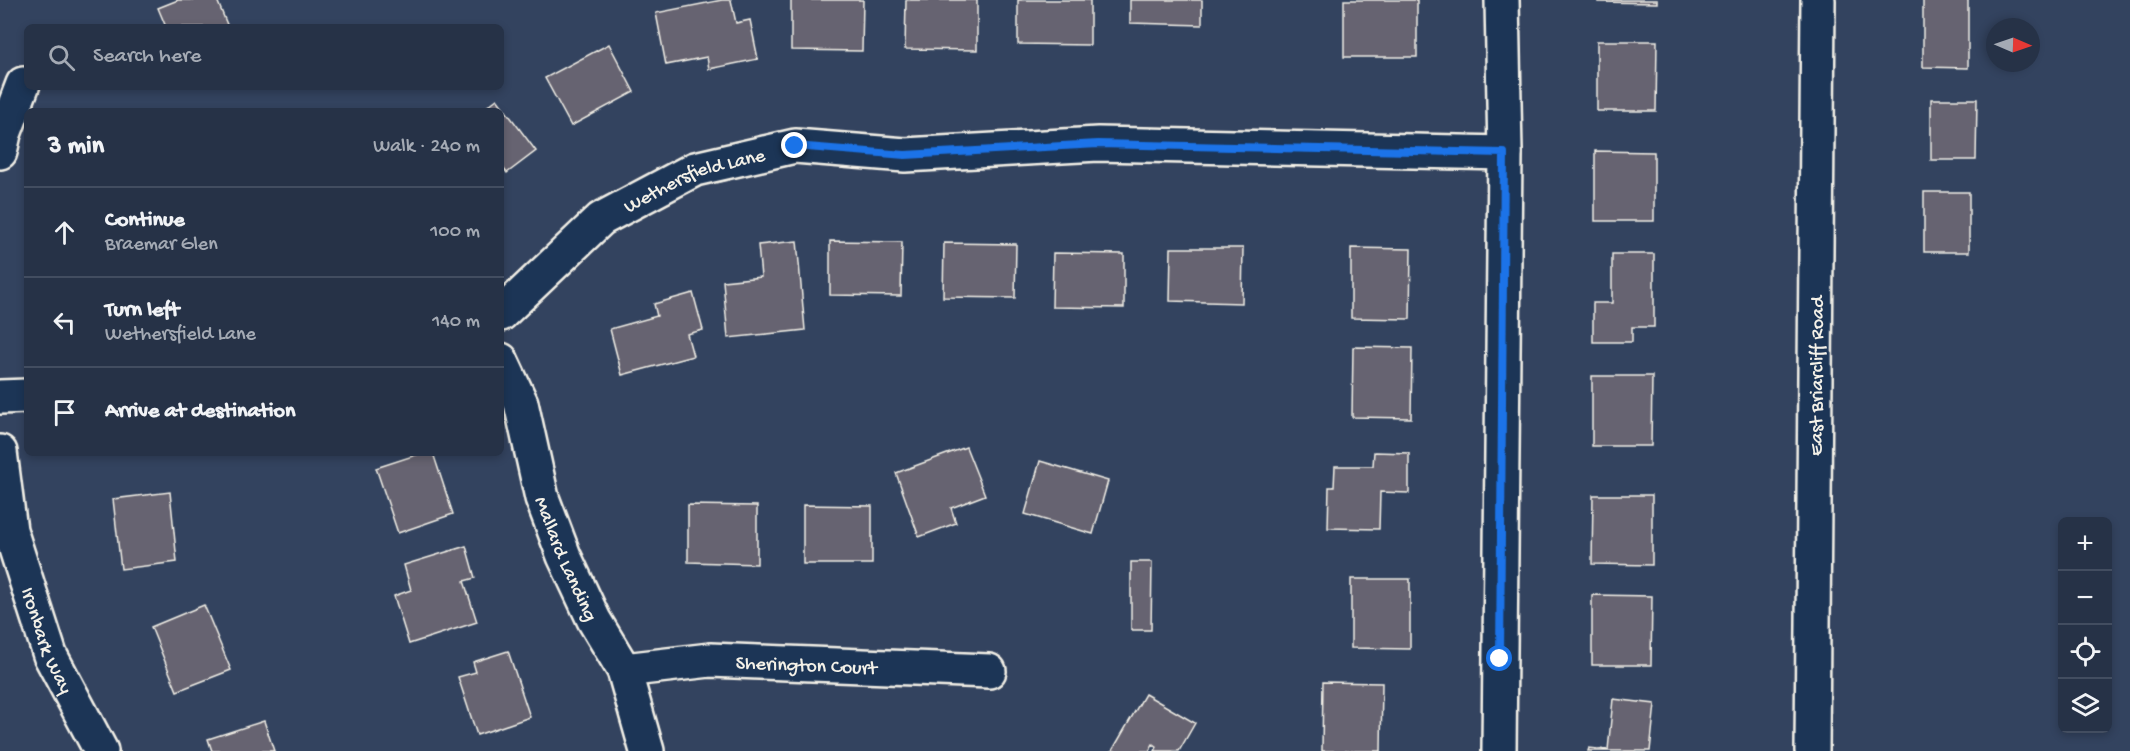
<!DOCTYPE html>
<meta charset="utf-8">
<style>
:root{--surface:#263247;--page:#2e3a4e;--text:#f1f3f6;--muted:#a4aab4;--line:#424d60}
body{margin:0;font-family:"Gochi Hand",sans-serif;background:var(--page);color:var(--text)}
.controls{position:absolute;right:18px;bottom:18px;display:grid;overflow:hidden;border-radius:9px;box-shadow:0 3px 9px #0003}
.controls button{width:54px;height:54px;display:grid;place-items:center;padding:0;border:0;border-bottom:2px solid var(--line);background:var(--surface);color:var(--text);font:30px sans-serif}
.compass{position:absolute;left:1986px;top:18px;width:54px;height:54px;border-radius:50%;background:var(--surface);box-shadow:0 3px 9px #0003;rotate:92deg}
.stop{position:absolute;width:18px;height:18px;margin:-14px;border:4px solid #1a73e8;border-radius:50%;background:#fff}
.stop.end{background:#1a73e8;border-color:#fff;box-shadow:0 2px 6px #0008}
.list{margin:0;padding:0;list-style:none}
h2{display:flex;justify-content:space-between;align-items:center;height:78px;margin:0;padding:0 24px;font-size:26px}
h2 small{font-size:20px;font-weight:400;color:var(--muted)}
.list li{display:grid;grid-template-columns:39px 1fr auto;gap:18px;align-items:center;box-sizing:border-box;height:90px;padding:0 24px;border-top:2px solid var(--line)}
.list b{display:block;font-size:22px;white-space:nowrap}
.list p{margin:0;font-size:20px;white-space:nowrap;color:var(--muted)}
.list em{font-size:20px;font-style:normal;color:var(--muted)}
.icon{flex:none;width:33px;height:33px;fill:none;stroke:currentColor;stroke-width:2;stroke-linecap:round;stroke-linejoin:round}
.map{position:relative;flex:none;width:2130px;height:751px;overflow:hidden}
.search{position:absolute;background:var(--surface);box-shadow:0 3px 9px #0003;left:24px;top:24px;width:480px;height:66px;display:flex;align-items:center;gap:15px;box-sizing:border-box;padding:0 21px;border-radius:9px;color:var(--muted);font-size:22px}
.panel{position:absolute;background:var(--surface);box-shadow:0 3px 9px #0003;left:24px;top:108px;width:480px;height:348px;border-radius:9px}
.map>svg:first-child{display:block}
.building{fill:#666371;stroke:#f4f1e8;stroke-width:1.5}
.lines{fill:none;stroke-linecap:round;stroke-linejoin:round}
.street-casing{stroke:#f4f1e8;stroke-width:38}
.secondary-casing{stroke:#f4f1e8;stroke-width:38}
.street{stroke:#1d3557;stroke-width:33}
.secondary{stroke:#1d3557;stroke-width:33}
.route{stroke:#1a73e8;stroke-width:8}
.labels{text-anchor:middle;stroke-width:4.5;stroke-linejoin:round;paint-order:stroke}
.street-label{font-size:20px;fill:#f4f1e8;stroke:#1d3557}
</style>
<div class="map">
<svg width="2130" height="751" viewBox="0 0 2130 751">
<rect width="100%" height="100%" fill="#33435f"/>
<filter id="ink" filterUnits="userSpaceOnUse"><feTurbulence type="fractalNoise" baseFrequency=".0167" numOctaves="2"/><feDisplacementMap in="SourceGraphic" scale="12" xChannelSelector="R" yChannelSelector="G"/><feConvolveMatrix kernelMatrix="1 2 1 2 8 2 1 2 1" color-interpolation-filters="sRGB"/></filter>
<g filter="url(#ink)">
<g class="building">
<path d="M178 0H217L228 27H166L158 8Z"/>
<path d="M722 0H731L736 23 750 20 758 59 709 69 707 57 666 65 656 13Z"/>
<path d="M791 0H863L862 51 791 50Z"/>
<path d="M906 0H977V50L905 49Z"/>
<path d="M1018 0H1090V45L1018 44Z"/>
<path d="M1130 0H1202V25L1130 23Z"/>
<rect x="1344" y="0" width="73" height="57"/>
<path d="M1598 0H1657V3L1598 2Z"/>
<path d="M1923 0H1968V68L1923 67Z"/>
<path d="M1597 41H1657L1656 111H1597Z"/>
<path d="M609 44 634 92 571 126 545 78Z"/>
<path d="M497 99 536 151 507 173 501 165V111H481Z"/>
<path d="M1931 99H1977L1976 160H1931Z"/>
<path d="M1595 151 1654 152V221H1595Z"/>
<rect x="1924" y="192" width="45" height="60"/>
<path d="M797 241 805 330 728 338 723 281 761 277 758 245Z"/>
<path d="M830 241 902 242 901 296 830 295Z"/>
<path d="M944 243 1016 244 1015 298 943 297Z"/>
<path d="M1171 248H1243L1242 303 1170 301Z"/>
<path d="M1351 248 1411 249 1410 319 1351 318Z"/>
<path d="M1053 253 1124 254V308L1052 307Z"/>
<path d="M1612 254H1654V327H1632V342H1593V303H1612Z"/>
<path d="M693 293 703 330 687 334 693 356 622 375 610 329 657 316 654 304Z"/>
<path d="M1353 347 1412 348 1411 418 1352 417Z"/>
<path d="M1592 376H1652L1651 446H1592Z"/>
<path d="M966 447 985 495 951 508 956 523 919 537 896 473Z"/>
<path d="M1374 452 1409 453V493L1380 492 1379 529 1328 528 1329 487H1334L1335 466H1373Z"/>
<path d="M422 453H433L453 514 398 533 376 468Z"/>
<path d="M1040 461 1108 481 1093 534 1025 514Z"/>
<path d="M170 492 177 562 121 569 113 499Z"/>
<path d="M1593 495H1652V565L1592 564Z"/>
<path d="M688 505 757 506V564L688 562Z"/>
<path d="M803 505 872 506V564H803Z"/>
<path d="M466 546 475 578 464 581 477 622 409 644 394 596 411 590 404 565Z"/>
<path d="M1131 562H1152L1151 630H1131Z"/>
<path d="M1351 579H1410V649L1351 648Z"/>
<path d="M1592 595 1652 596 1651 665H1592Z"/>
<path d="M204 605 231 670 177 691 151 627Z"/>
<path d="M508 651 530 717 477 735 458 677 476 672 473 662Z"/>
<path d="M1323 682 1382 683 1381 751H1322Z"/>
<path d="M1145 694 1195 723 1179 751H1155L1157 747 1153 744 1149 751H1112Z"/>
<path d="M1613 699 1655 704 1650 751H1588L1589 748 1608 750Z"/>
<path d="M264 721 274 751H212L208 739Z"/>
</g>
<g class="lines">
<defs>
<g id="street">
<path d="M0 152 4 134 23 84"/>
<path id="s1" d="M501 314 601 219 695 169 795 146 905 155 1098 144 1505 153"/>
<path id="s2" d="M501 360 521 403 542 498 564 556 594 620 624 670 647 751"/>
<path d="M0 397 27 396"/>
<path id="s3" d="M0 452 10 530 50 655 101 751"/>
<path id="s4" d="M624 670 710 660 989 671"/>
<path d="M1499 751 1505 153 1502 0"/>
</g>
<g id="secondary">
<path id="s5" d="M1812 751 1818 0"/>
</g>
</defs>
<use href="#street" class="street-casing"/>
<use href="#secondary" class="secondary-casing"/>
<use href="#street" class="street"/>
<use href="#secondary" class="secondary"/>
</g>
</g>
<g class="lines" filter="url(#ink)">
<path class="route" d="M795 146 905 155 1098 144 1504 153 1500 659"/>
</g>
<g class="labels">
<g class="street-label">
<text dy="7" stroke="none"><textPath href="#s1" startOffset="240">Wethersfield Lane</textPath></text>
<text dy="7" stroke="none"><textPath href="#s5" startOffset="375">East Briarcliff Road</textPath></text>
<text dy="7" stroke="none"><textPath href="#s2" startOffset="210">Mallard Landing</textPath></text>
<text dy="7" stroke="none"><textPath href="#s3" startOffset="195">Ironbark Way</textPath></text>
<text dy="7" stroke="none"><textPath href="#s4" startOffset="183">Sherington Court</textPath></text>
</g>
</g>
</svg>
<div class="controls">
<button>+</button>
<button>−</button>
<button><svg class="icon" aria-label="locate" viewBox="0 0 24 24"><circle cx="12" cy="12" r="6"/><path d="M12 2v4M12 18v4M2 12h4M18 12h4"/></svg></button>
<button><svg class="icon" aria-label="layers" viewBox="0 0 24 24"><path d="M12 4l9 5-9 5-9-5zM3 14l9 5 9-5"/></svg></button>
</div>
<svg class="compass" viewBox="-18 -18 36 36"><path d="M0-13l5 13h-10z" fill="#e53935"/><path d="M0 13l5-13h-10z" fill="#a4aab4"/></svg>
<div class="stop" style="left:1500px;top:659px"></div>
<div class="stop end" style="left:795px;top:146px"></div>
<div class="search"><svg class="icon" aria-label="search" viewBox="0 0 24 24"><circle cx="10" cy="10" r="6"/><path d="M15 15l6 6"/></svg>Search here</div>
<section class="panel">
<h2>3 min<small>Walk · 240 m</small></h2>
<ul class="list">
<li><svg class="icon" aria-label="ahead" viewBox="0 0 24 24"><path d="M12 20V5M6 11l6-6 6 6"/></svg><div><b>Continue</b><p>Braemar Glen</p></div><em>100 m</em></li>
<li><svg class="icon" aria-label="left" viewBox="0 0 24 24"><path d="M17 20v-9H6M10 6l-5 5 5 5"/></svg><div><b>Turn left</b><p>Wethersfield Lane</p></div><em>140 m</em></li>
<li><svg class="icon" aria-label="arrive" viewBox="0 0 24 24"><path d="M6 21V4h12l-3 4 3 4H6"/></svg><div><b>Arrive at destination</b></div></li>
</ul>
</section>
</div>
